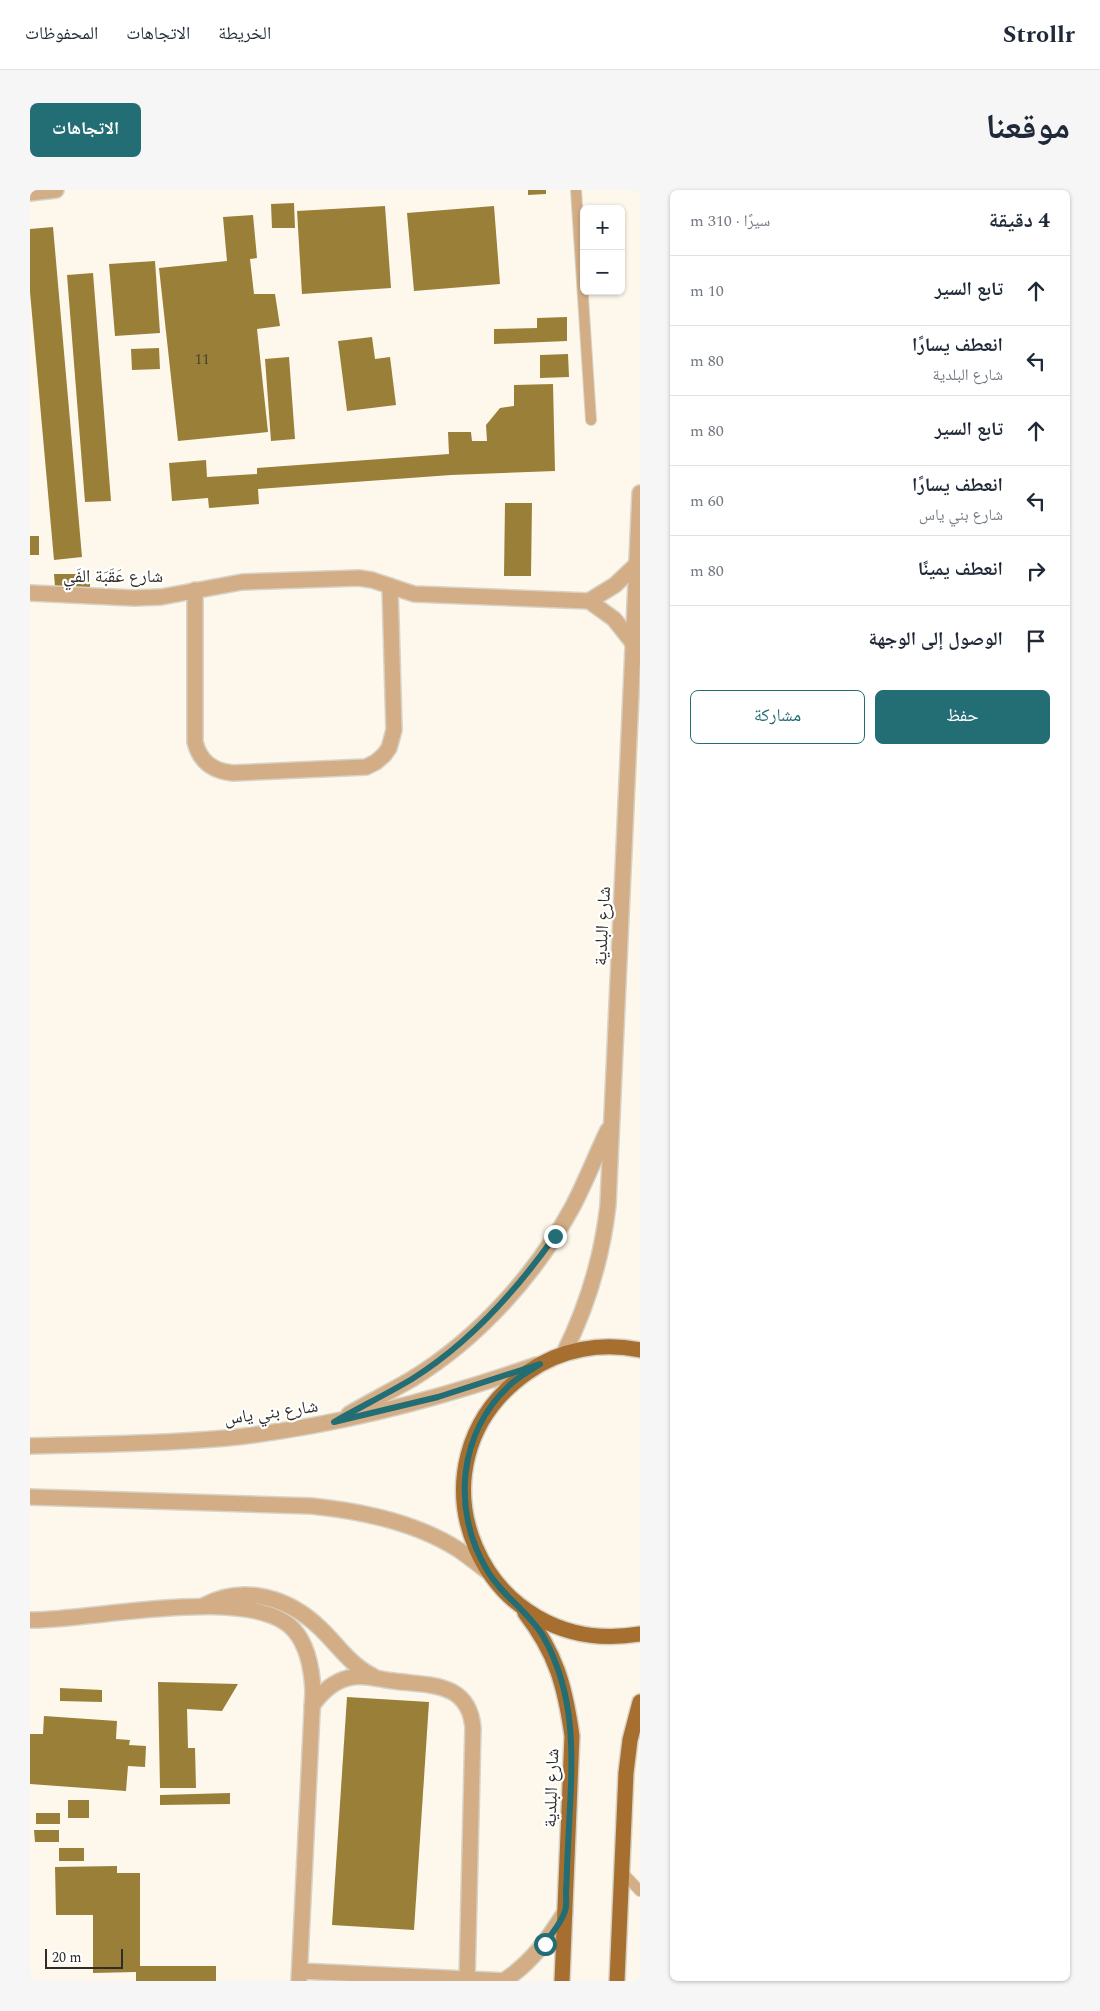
<!DOCTYPE html>
<html lang="ar">
<meta charset="utf-8">
<style>
:root{--surface:#fff;--page:#f6f6f7;--text:#1f2937;--muted:#747a83;--line:#e0e1e3;--accent:#236d75}
body{margin:0;font-family:Spectral,"Noto Naskh Arabic",serif;background:var(--page);color:var(--text);direction:rtl}
.controls{position:absolute;right:15px;top:15px;display:grid;overflow:hidden;border-radius:8px;box-shadow:0 1px 4px #0004}
.controls button{width:45px;height:45px;display:grid;place-items:center;padding:0;border:0;border-bottom:1px solid var(--line);background:var(--surface);color:var(--text);font:25px sans-serif}
.scale{position:absolute;left:15px;bottom:12px;width:78px;box-sizing:border-box;padding-left:5px;border:2px solid #2f2d29;border-top:0;font-size:14px;line-height:18px;white-space:nowrap;color:#2f2d29;-webkit-text-stroke:4px #fff;paint-order:stroke}
.stop{position:absolute;width:15px;height:15px;margin:-11px;border:4px solid #236d75;border-radius:50%;background:#fff}
.stop.end{background:#236d75;border-color:#fff;box-shadow:0 1px 5px #0008}
.list{margin:0;padding:0;list-style:none}
h2{display:flex;justify-content:space-between;align-items:center;height:65px;margin:0;padding:0 20px;font-size:21px}
h2 small{font-size:16px;font-weight:400;color:var(--muted)}
.list li{display:grid;grid-template-columns:32px 1fr auto;gap:15px;align-items:center;box-sizing:border-box;height:70px;padding:0 20px;border-top:1px solid var(--line)}
.list b{display:block;font-size:19px;white-space:nowrap}
.list p{margin:0;font-size:16px;white-space:nowrap;color:var(--muted)}
.list em{font-size:16px;font-style:normal;color:var(--muted)}
.actions{display:flex;gap:10px;padding:15px 20px}
.actions a{flex:1;padding:11px 0;border:1px solid var(--accent);border-radius:8px;text-align:center;font-size:18px;color:var(--accent)}
.actions .main{background:var(--accent);color:#fff}
.icon{flex:none;width:28px;height:28px;fill:none;stroke:currentColor;stroke-width:2;stroke-linecap:round;stroke-linejoin:round}
.map{position:relative;flex:none;width:610px;height:1791px;overflow:hidden;direction:ltr;border-radius:8px}
header{display:flex;align-items:center;gap:30px;box-sizing:border-box;height:70px;padding:0 25px;background:var(--surface);border-bottom:1px solid var(--line)}
header strong{font-size:24px}
nav{display:flex;gap:28px;margin-inline-start:auto;font-size:18px}
.intro{display:flex;align-items:center;justify-content:space-between;box-sizing:border-box;height:120px;padding:0 30px}
h1{margin:0;font-size:35px}
.button{padding:12px 22px;border-radius:8px;background:var(--accent);color:#fff;font-size:18px;font-weight:700}
main{display:flex;gap:30px;padding:0 30px}
aside{flex:1;background:var(--surface);border-radius:8px;box-shadow:0 1px 4px #0004}
.map>svg:first-child{display:block}
.building{fill:#9a7f39}
.lines{fill:none;stroke-linecap:round;stroke-linejoin:round}
.lane-casing{stroke:#d8d3c8;stroke-width:12}
.street-casing{stroke:#d8d3c8;stroke-width:18}
.primary-casing{stroke:#d8d3c8;stroke-width:18}
.lane{stroke:#d3ad85;stroke-width:10}
.street{stroke:#d3ad85;stroke-width:15}
.primary{stroke:#a66f2f;stroke-width:15}
.route{stroke:#236d75;stroke-width:6}
.labels{text-anchor:middle;stroke-width:4.5;stroke-linejoin:round;paint-order:stroke}
.number-label{font-size:15px;fill:#4a422d}
.street-label{font-size:18px;fill:#2f2d29;stroke:#fff}
</style>
<header>
<strong>Strollr</strong>
<nav><a>الخريطة</a><a>الاتجاهات</a><a>المحفوظات</a></nav>
</header>
<div class="intro"><h1>موقعنا</h1><a class="button">الاتجاهات</a></div>
<main>
<aside>
<h2>4 دقيقة<small>سيرًا · 310 m</small></h2>
<ul class="list">
<li><svg class="icon" aria-label="ahead" viewBox="0 0 24 24"><path d="M12 20V5M6 11l6-6 6 6"/></svg><div><b>تابع السير</b></div><em>10 m</em></li>
<li><svg class="icon" aria-label="left" viewBox="0 0 24 24"><path d="M17 20v-9H6M10 6l-5 5 5 5"/></svg><div><b>انعطف يسارًا</b><p>شارع البلدية</p></div><em>80 m</em></li>
<li><svg class="icon" aria-label="ahead" viewBox="0 0 24 24"><path d="M12 20V5M6 11l6-6 6 6"/></svg><div><b>تابع السير</b></div><em>80 m</em></li>
<li><svg class="icon" aria-label="left" viewBox="0 0 24 24"><path d="M17 20v-9H6M10 6l-5 5 5 5"/></svg><div><b>انعطف يسارًا</b><p>شارع بني ياس</p></div><em>60 m</em></li>
<li><svg class="icon" aria-label="right" viewBox="0 0 24 24"><path d="M7 20v-9h11M14 6l5 5-5 5"/></svg><div><b>انعطف يمينًا</b></div><em>80 m</em></li>
<li><svg class="icon" aria-label="arrive" viewBox="0 0 24 24"><path d="M6 21V4h12l-3 4 3 4H6"/></svg><div><b>الوصول إلى الوجهة</b></div></li>
</ul>
<div class="actions"><a class="main">حفظ</a><a>مشاركة</a></div>
</aside>
<div class="map">
<svg width="610" height="1791" viewBox="0 0 610 1791">
<rect width="100%" height="100%" fill="#fdf8eb"/>
<g class="building">
<path d="M498 0H516V4L498 5Z"/>
<path d="M264 13 265 38H242L241 14Z"/>
<path d="M355 16 361 98 272 104 267 21Z"/>
<path d="M464 16 470 94 384 101 377 23Z"/>
<path d="M223 25 227 68 220 69 224 104H245L250 136 227 139 238 242 148 251 129 78 197 71 193 27Z"/>
<path d="M23 37 52 367 24 370 0 102V39Z"/>
<path d="M125 71 130 143 85 146 79 74Z"/>
<path d="M63 83 81 311 55 312 37 85Z"/>
<path d="M537 127V151L464 154V139L507 138V128Z"/>
<path d="M342 147 345 169 360 167 366 215 317 221 308 151Z"/>
<path d="M129 158 130 179 102 180 101 159Z"/>
<path d="M538 164 539 187 510 188V165Z"/>
<path d="M259 167 265 249 241 251 235 169Z"/>
<path d="M523 194 525 281 421 285 228 299 229 314 179 318 178 308 142 311 139 273 176 270 177 287 227 284V278L419 264 418 242H441L442 251H457L456 235 470 218 484 216V195Z"/>
<path d="M475 313H502L501 386H474Z"/>
<rect x="0" y="346" width="9" height="19"/>
<path d="M24 384H60V397H25Z"/>
<path d="M128 1492 208 1494 192 1521 157 1519 158 1558H165L166 1598H130Z"/>
<path d="M30 1498 72 1500V1512L30 1511Z"/>
<path d="M317 1507 399 1512 384 1740 302 1735Z"/>
<path d="M14 1526 87 1531 86 1549 100 1550 99 1555 116 1556 115 1577 98 1576 96 1601 0 1594V1544H13Z"/>
<path d="M200 1603V1614L130 1615V1605Z"/>
<rect x="38" y="1610" width="21" height="18"/>
<rect x="6" y="1623" width="24" height="11"/>
<path d="M4 1640H29V1652H5Z"/>
<rect x="29" y="1658" width="25" height="13"/>
<path d="M87 1676V1683H110V1776H186V1791H106V1782L63 1783V1725H26L25 1677Z"/>
</g>
<g class="lines">
<defs>
<g id="lane">
<path d="M546 0 561 230"/>
<path d="M592 1682 610 1701"/>
</g>
<g id="street">
<path d="M0 3 26 0"/>
<path d="M165 400V552C170 572 183 581 203 583L336 577 346 572 354 565 359 558 364 540 360 396"/>
<path d="M0 403 104 408 131 407 212 392 329 388 342 390 384 404 559 411 584 429 603 453"/>
<path d="M559 411 585 395 607 374"/>
<path d="M534 1163C558 1115 572 1068 578 1015L610 303"/>
<path d="M319 1224C340 1212 361 1201 382 1189 449 1148 506 1084 543 1016 556 991 566 965 578 940"/>
<path d="M0 1256C66 1254 132 1254 197 1248 303 1237 406 1210 506 1175"/>
<path d="M0 1307 281 1316C331 1321 386 1332 429 1360 439 1367 448 1374 457 1381"/>
<path d="M175 1415C214 1394 259 1408 290 1438 308 1455 320 1475 343 1486"/>
<path d="M0 1430C60 1431 223 1393 264 1440 278 1456 282 1480 283 1501L269 1791"/>
<path d="M282 1516C291 1503 302 1492 318 1488 333 1484 348 1489 364 1491 399 1496 439 1491 443 1538L437 1791"/>
<path d="M270 1781 477 1791"/>
<path d="M475 1790C502 1772 518 1749 535 1722"/>
</g>
<g id="primary">
<path d="M610 1160C571 1152 531 1159 498 1182 367 1273 452 1471 610 1444"/>
<path d="M495 1423C526 1463 535 1496 542 1546L532 1791"/>
<path d="M587 1791 596 1583 600 1550 610 1512"/>
</g>
</defs>
<use href="#lane" class="lane-casing"/>
<use href="#street" class="street-casing"/>
<use href="#primary" class="primary-casing"/>
<use href="#lane" class="lane"/>
<use href="#street" class="street"/>
<use href="#primary" class="primary"/>
</g>
<g class="lines">
<path class="route" d="M515 1754C521 1744 532 1732 535 1721 537 1716 536 1708 536 1703 537 1687 537 1672 538 1657 541 1584 551 1513 513 1446 498 1421 471 1405 457 1380 421 1320 428 1241 482 1193 490 1186 501 1180 510 1174L408 1207 304 1232C330 1217 357 1204 382 1189 440 1153 486 1101 525 1046"/>
</g>
<g class="labels">
<g class="number-label">
<text x="172" y="174">11</text>
</g>
<g class="street-label">
<text x="83" y="392">شارع عَقَبَة الفَي</text>
<text transform="translate(572 736) rotate(-87)" y="6">شارع البلدية</text>
<text transform="translate(241 1222) rotate(-8)" y="6">شارع بني ياس</text>
<text transform="translate(521 1598) rotate(-88)" y="6">شارع البلدية</text>
</g>
</g>
</svg>
<div class="controls">
<button>+</button>
<button>−</button>
</div>
<div class="scale">20 m</div>
<div class="stop" style="left:515px;top:1754px"></div>
<div class="stop end" style="left:525px;top:1046px"></div>
</div>
</main>
